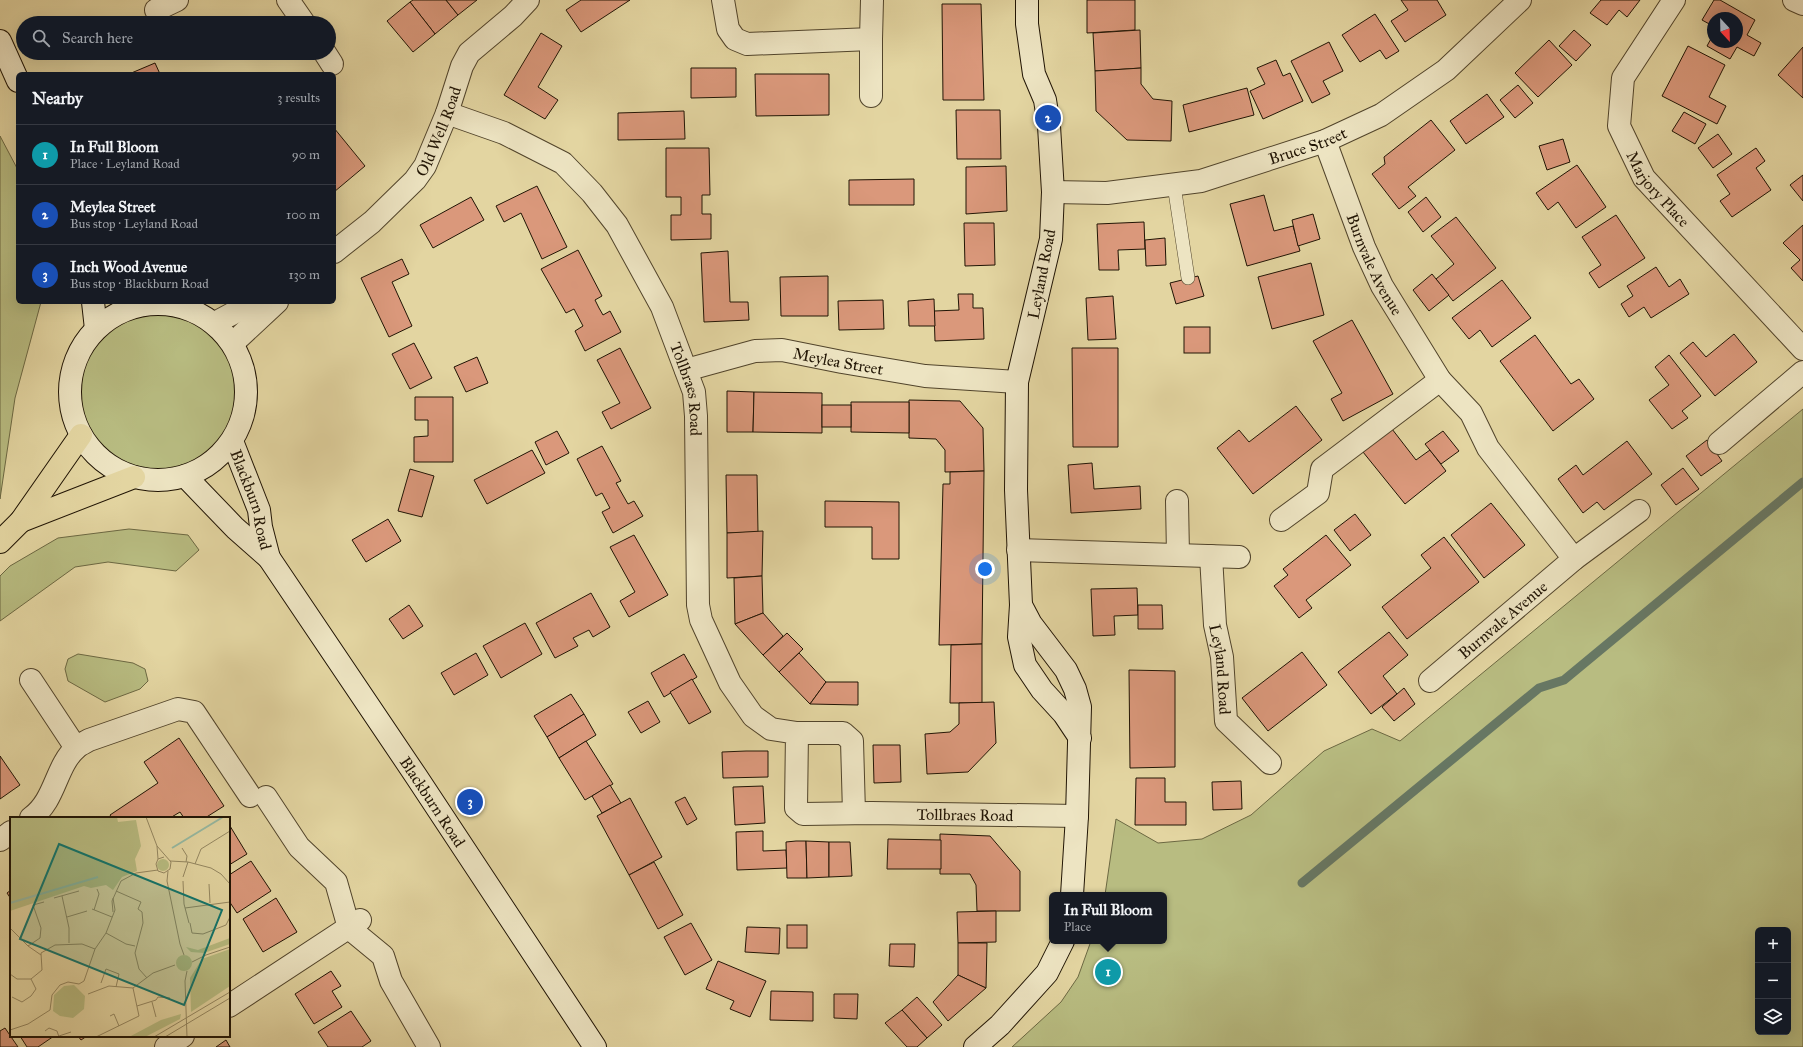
<!DOCTYPE html>
<meta charset="utf-8">
<style>
:root{--surface:#171b24;--page:#20242c;--text:#f1f3f6;--muted:#9ea1a6;--line:#363941;--accent:#c59692}
body{margin:0;font-family:"IM FELL Great Primer",serif;background:var(--page);color:var(--text)}
.controls{position:absolute;right:12px;bottom:12px;display:grid;overflow:hidden;border-radius:6px;box-shadow:0 4px 16px #0002}
.controls button{width:36px;height:36px;display:grid;place-items:center;padding:0;border:0;border-bottom:1px solid var(--line);background:var(--surface);color:var(--text);font:20px sans-serif}
.compass{position:absolute;left:1707px;top:12px;width:36px;height:36px;border-radius:50%;background:var(--surface);box-shadow:0 4px 16px #0002;rotate:158deg}
.you{position:absolute;left:985px;top:569px;width:14px;height:14px;margin:-10px;border:3px solid #fff;border-radius:50%;background:#1a73e8;box-shadow:0 0 0 6px #1a73e833}
.badge{display:grid;place-items:center;width:26px;height:26px;border-radius:50%;background:var(--accent);color:#fff;font-size:13px;font-weight:700}
.pin{position:absolute;translate:-50% -50%;border:2px solid #fff;box-shadow:0 1px 4px #0006}
.popup{position:absolute;left:1049px;top:892px;width:118px;height:52px;box-sizing:border-box;display:grid;place-content:center;border-radius:6px;background:var(--surface);filter:drop-shadow(0 1px 3px #0005);font-size:13px;white-space:nowrap;color:var(--muted)}
.popup b{font-size:15px;color:var(--text)}
.popup::after{content:'';position:absolute;left:50%;top:100%;margin-left:-8px;border:8px solid transparent;border-top-color:var(--surface)}
.list{margin:0;padding:0;list-style:none}
h2{display:flex;justify-content:space-between;align-items:center;height:52px;margin:0;padding:0 16px;font-size:17px}
h2 small{font-size:13px;font-weight:400;color:var(--muted)}
.list li{display:grid;grid-template-columns:26px 1fr auto;gap:12px;align-items:center;box-sizing:border-box;height:60px;padding:0 16px;border-top:1px solid var(--line)}
.list b{display:block;font-size:15px;white-space:nowrap}
.list p{margin:0;font-size:13px;white-space:nowrap;color:var(--muted)}
.list em{font-size:13px;font-style:normal;color:var(--muted)}
.icon{flex:none;width:22px;height:22px;fill:none;stroke:currentColor;stroke-width:2;stroke-linecap:round;stroke-linejoin:round}
.map{position:relative;flex:none;width:1803px;height:1047px;overflow:hidden}
.search{position:absolute;background:var(--surface);box-shadow:0 4px 16px #0002;left:16px;top:16px;width:320px;height:44px;display:flex;align-items:center;gap:10px;box-sizing:border-box;padding:0 14px;border-radius:22px;color:var(--muted);font-size:15px}
.panel{position:absolute;background:var(--surface);box-shadow:0 4px 16px #0002;left:16px;top:72px;width:320px;height:232px;border-radius:6px}
.map>svg:first-child{display:block}
.green{fill:#b8bc81;stroke:#6c6842;fill-rule:evenodd}
.lines{fill:none;stroke-linecap:round;stroke-linejoin:round}
.stream{stroke:#677763;stroke-width:9}
.building{fill:#da987b;stroke:#201404}
.lane-casing{stroke:#51442b;stroke-width:14}
.street-casing{stroke:#51442b;stroke-width:24}
.secondary-casing{stroke:#201404;stroke-width:24}
.primary-casing{stroke:#201404;stroke-width:24}
.lane{stroke:#ede4c2;stroke-width:13}
.street{stroke:#ede4c2;stroke-width:22}
.secondary{stroke:#ede4c2;stroke-width:22}
.primary{stroke:#e3d5a1;stroke-width:22}
.labels{text-anchor:middle;stroke-width:3.5;stroke-linejoin:round;paint-order:stroke}
.street-label{font-size:16px;fill:#201404;stroke:#ede4c2}
.inset-river{fill:none;stroke:#96b9a2;stroke-width:2}
.inset-road{fill:none;stroke:#958862;stroke-width:1}
.view{fill:#0f766e;fill-opacity:0.15;stroke:#0f766e;stroke-width:2}
.inset-edge{fill:none;stroke:#201404;stroke-width:2}
</style>
<div class="map">
<svg width="1803" height="1047" viewBox="0 0 1803 1047">
<rect width="100%" height="100%" fill="#e3d5a1"/>
<filter id="stains"><feTurbulence type="fractalNoise" baseFrequency=".005" numOctaves="4"/><feColorMatrix values="0 0 0 0 .2 0 0 0 0 .09 0 0 0 0 .02 0 0 0 .5 -.17"/></filter>
<radialGradient id="worn" r=".72"><stop offset=".6" stop-color="#630" stop-opacity="0"/><stop offset="1" stop-color="#630" stop-opacity=".3"/></radialGradient>
<g class="green">
<path d="M0 136 18 170V302H41L15 398 0 499Z"/>
<circle cx="159" cy="391" r="79"/>
<path d="M1803 409V1047H1012L1061 1002 1078 977 1091 941H1164V895H1105L1116 819 1158 843 1202 839 1251 815 1324 751 1372 729 1400 741ZM1758 930H1788V1032H1758Z"/>
<path d="M129 529 188 535 199 550 176 571 108 562 75 567 0 621V576L10 566 58 538Z"/>
<path d="M78 654 133 663 145 669 148 681 140 689 105 702 68 681 65 669 68 659Z"/>
</g>
<g class="lines">
<path class="stream" d="M1302 883 1539 688 1564 680 1803 482"/>
</g>
<g class="building">
<path d="M413 0H446L458 15 435 34 410 2Z"/>
<path d="M446 0H477L458 15Z"/>
<path d="M581 0H630L581 32 566 10Z"/>
<path d="M1087 0H1135V30L1087 33Z"/>
<path d="M1401 0H1437L1446 15 1405 42 1391 21 1408 10Z"/>
<path d="M1601 0H1640L1627 17 1619 10 1607 25 1590 13Z"/>
<path d="M1714 0H1720L1755 20 1747 35 1761 43 1754 56 1737 47 1730 59 1707 46 1713 35V42H1737V18H1713V26L1702 20Z"/>
<path d="M410 2 435 34 413 52 387 21Z"/>
<path d="M942 4H981L984 100H943Z"/>
<path d="M1375 14 1399 51 1386 59 1380 50 1360 62 1342 35Z"/>
<path d="M1140 30 1141 68 1095 71 1093 33Z"/>
<path d="M1574 30 1591 45 1576 61 1559 46Z"/>
<path d="M541 33 562 46 538 87 558 100 545 119 504 95Z"/>
<path d="M1549 40 1572 65 1538 97 1515 73Z"/>
<path d="M1329 42 1343 71 1323 81 1330 94 1312 103 1291 61Z"/>
<path d="M1688 46 1725 65 1709 97 1726 106 1717 124 1662 96Z"/>
<path d="M1803 47V98L1778 75Z"/>
<path d="M1276 60 1283 76 1290 73 1303 101 1263 119 1250 91 1265 84 1257 68Z"/>
<path d="M155 63 160 74H129Z"/>
<path d="M691 68H736V97L691 98Z"/>
<path d="M1141 68V84L1153 99 1172 101 1171 141 1127 140 1096 111 1095 71Z"/>
<path d="M755 74H829V115L756 116Z"/>
<path d="M1518 85 1533 103 1515 118 1500 100Z"/>
<path d="M1247 88 1254 115 1189 132 1183 105Z"/>
<path d="M1487 94 1504 117 1466 144 1450 121Z"/>
<path d="M956 110H1000L1001 159H957Z"/>
<path d="M684 111 685 139 618 140V113Z"/>
<path d="M1684 112 1706 124 1695 144 1672 131Z"/>
<path d="M1431 120 1455 150 1408 187 1416 196 1399 209 1372 174 1385 164 1384 157Z"/>
<path d="M334 128 365 166 334 192Z"/>
<path d="M1718 134 1732 154 1713 168 1698 148Z"/>
<path d="M1563 139 1570 162 1547 170 1539 146Z"/>
<path d="M666 148H709L710 195H702V214H711V239L671 240V215H681V197H666Z"/>
<path d="M1756 148 1765 161 1756 168 1771 190 1732 217 1720 201 1730 194 1717 175Z"/>
<path d="M1577 165 1606 207 1576 228 1558 202 1548 210 1536 193Z"/>
<path d="M1006 166 1007 211 966 214V167Z"/>
<path d="M1803 175V201L1790 185Z"/>
<path d="M914 179V205H849V180Z"/>
<path d="M537 186 567 247 542 259 521 213 504 222 496 206Z"/>
<path d="M1264 195 1274 231 1293 226 1300 251 1247 266 1230 204Z"/>
<path d="M471 197 484 220 433 248 420 225Z"/>
<path d="M1426 197 1441 217 1423 232 1408 212Z"/>
<path d="M1313 214 1320 239 1298 246 1292 220Z"/>
<path d="M1616 215 1645 258 1599 288 1589 273 1601 265 1582 237Z"/>
<path d="M1456 217 1496 268 1453 301 1436 279 1454 264 1431 236Z"/>
<path d="M1144 222 1145 249 1118 250 1119 270H1099L1097 224Z"/>
<path d="M964 223H994L995 265 965 266Z"/>
<path d="M1803 225V281L1791 268 1800 260 1783 243Z"/>
<path d="M1165 238 1166 265 1146 266 1145 240Z"/>
<path d="M578 250 602 296 595 300 599 308 603 315 610 311 621 332 585 351 575 331 583 326 574 309 566 313 541 269Z"/>
<path d="M728 251 730 302H748L749 320 704 322 701 253Z"/>
<path d="M402 259 409 274 392 282 412 326 389 337 361 278Z"/>
<path d="M1311 263 1324 315 1272 329 1258 277Z"/>
<path d="M1656 267 1669 287 1680 279 1689 294 1651 318 1644 307 1629 317 1621 304 1633 296 1627 286Z"/>
<path d="M1432 274 1449 295 1429 311 1413 290Z"/>
<path d="M828 276V316H781L780 277Z"/>
<path d="M1198 276 1204 296 1176 304 1170 283Z"/>
<path d="M1502 280 1531 318 1492 347 1480 330 1469 339 1452 318Z"/>
<path d="M958 294H973V308H983L984 339 935 341 934 311 959 310Z"/>
<path d="M1113 296 1116 339 1088 340 1086 298Z"/>
<path d="M934 299 935 326H909L908 301Z"/>
<path d="M883 300 884 329 839 330 838 301Z"/>
<path d="M1352 320 1393 394 1343 421 1331 399 1342 393 1313 341Z"/>
<rect x="1184" y="327" width="26" height="26"/>
<path d="M1734 334 1757 362 1715 396 1680 353 1693 342 1706 357Z"/>
<path d="M1535 335 1571 384 1579 379 1594 399 1553 431 1500 361Z"/>
<path d="M414 343 432 378 410 389 392 354Z"/>
<path d="M620 348 651 408 611 429 602 412 620 403 597 360Z"/>
<path d="M1072 348H1118V447H1073Z"/>
<path d="M1669 355 1701 396 1682 411 1688 418 1672 429 1649 400 1669 385 1655 367Z"/>
<path d="M477 357 488 383 466 392 454 367Z"/>
<path d="M727 391 754 392 753 432H727Z"/>
<path d="M754 392 822 393V433L753 432Z"/>
<path d="M415 397H453V462H414V437L428 436V420H415Z"/>
<path d="M909 400 960 401 983 428 984 471 945 472V450L936 439 909 438Z"/>
<path d="M851 402H909V433L851 432Z"/>
<rect x="822" y="405" width="29" height="22"/>
<path d="M1296 406 1322 440 1253 494 1217 448 1239 430 1249 442Z"/>
<path d="M1392 429 1416 460 1430 450 1446 471 1405 504 1363 452Z"/>
<path d="M557 431 569 453 546 465 535 442Z"/>
<path d="M1443 431 1459 451 1441 464 1425 444Z"/>
<path d="M1707 440 1722 461 1701 476 1686 456Z"/>
<path d="M1627 441 1652 474 1604 510 1597 502 1583 513 1558 479 1576 465 1583 475Z"/>
<path d="M602 446 621 481 616 483 628 504 634 501 643 516 613 533 602 512 610 508 602 493 596 496 577 459Z"/>
<path d="M532 450 545 473 487 504 474 480Z"/>
<path d="M1092 463 1094 489 1140 486 1141 509 1071 513 1068 465Z"/>
<path d="M1683 468 1699 489 1676 505 1661 485Z"/>
<path d="M410 469 434 476 422 517 398 511Z"/>
<path d="M984 471 982 644 939 645 943 484H950V472Z"/>
<path d="M726 475H757L758 532 727 533Z"/>
<path d="M825 501 899 502V559H872V527H825Z"/>
<path d="M1491 503 1525 545 1484 578 1451 535Z"/>
<path d="M1355 514 1371 535 1350 551 1334 530Z"/>
<path d="M388 519 401 541 366 562 352 540Z"/>
<path d="M763 531 762 576 727 578V533Z"/>
<path d="M634 535 668 595 629 617 620 601 635 592 610 547Z"/>
<path d="M1326 535 1351 565 1306 600 1312 608 1299 618 1274 586 1288 575 1283 569Z"/>
<path d="M1444 537 1479 582 1407 639 1382 607 1431 568 1421 555Z"/>
<path d="M762 576 763 613 735 624 734 578Z"/>
<path d="M1137 588 1138 615 1114 616 1115 635 1093 636 1091 589Z"/>
<path d="M591 593 610 627 593 637 589 630 573 638 578 646 555 658 536 623Z"/>
<path d="M409 605 423 626 403 639 389 619Z"/>
<path d="M1138 605H1162L1163 629H1138Z"/>
<path d="M763 613 783 636 763 655 735 624Z"/>
<path d="M525 623 542 654 501 678 483 646Z"/>
<path d="M1389 632 1408 655 1383 676 1397 694 1371 714 1338 672Z"/>
<path d="M787 633 803 649 779 672 763 655Z"/>
<path d="M982 644V703H950L951 645Z"/>
<path d="M1302 652 1327 685 1268 731 1242 698Z"/>
<path d="M476 653 488 675 454 695 441 673Z"/>
<path d="M799 653 826 682 810 704 779 672Z"/>
<path d="M684 654 697 677 664 697 651 673Z"/>
<path d="M1129 670 1175 671V767L1130 768Z"/>
<path d="M692 679 711 712 689 724 670 692Z"/>
<path d="M826 682H858V705L810 704Z"/>
<path d="M1404 688 1415 704 1394 721 1382 707Z"/>
<path d="M571 694 584 714 547 737 534 716Z"/>
<path d="M648 701 660 722 641 733 628 712Z"/>
<path d="M994 702 996 743 968 772 927 774 925 734 950 732 959 724V703Z"/>
<path d="M584 714 596 735 559 758 547 737Z"/>
<path d="M179 738 224 806 205 818H184L180 812 170 818H112L110 815 158 783 144 762Z"/>
<path d="M586 741 613 784 585 800 559 758Z"/>
<path d="M873 745H900L901 782 874 783Z"/>
<path d="M746 751H768V777L723 778 722 752Z"/>
<path d="M0 756 20 785 0 799Z"/>
<path d="M1136 778H1165V802H1186V825H1135Z"/>
<path d="M1241 781 1242 809 1213 810 1212 782Z"/>
<path d="M610 785 621 803 602 813 592 796Z"/>
<path d="M763 786 765 823 735 825 733 787Z"/>
<path d="M685 797 697 819 687 825 675 802Z"/>
<path d="M630 798 662 857 629 875 597 816Z"/>
<path d="M230 826 247 854 229 865V827Z"/>
<path d="M763 831V851L786 850 787 868 737 870 736 832Z"/>
<path d="M940 834 990 836 1020 871V911H977L976 885 970 874H940Z"/>
<path d="M888 839 941 840V869H887Z"/>
<path d="M796 841H806L807 878H787L786 842Z"/>
<path d="M806 841 829 842V877L807 878Z"/>
<path d="M829 842H850L852 876 829 877Z"/>
<path d="M251 861 271 891 237 913 229 901V875Z"/>
<path d="M654 862 683 915 658 929 629 875Z"/>
<path d="M11 890V899L7 893Z"/>
<path d="M276 898 297 932 263 952 243 919Z"/>
<path d="M996 911V942L958 943 957 912Z"/>
<path d="M691 923 712 960 685 975 664 937Z"/>
<rect x="787" y="925" width="20" height="23"/>
<path d="M747 927 780 928 779 954 745 952Z"/>
<path d="M958 943H987L986 988 958 975Z"/>
<path d="M890 944H915L914 967 889 966Z"/>
<path d="M718 961 766 981 750 1017 730 1009 734 1001 706 989Z"/>
<path d="M331 971 341 986 332 991 342 1007 314 1024 295 994Z"/>
<path d="M958 975 986 988 948 1021 933 1002Z"/>
<path d="M771 991 813 992V1021L770 1020Z"/>
<path d="M834 994H858L857 1019 834 1018Z"/>
<path d="M917 997 942 1025 927 1038 902 1010Z"/>
<path d="M902 1010 927 1038 917 1047H907L885 1023Z"/>
<path d="M351 1011 371 1041 362 1047H328L318 1032Z"/>
<path d="M5 1028 18 1047H0V1031Z"/>
<path d="M20 1036H54L38 1047H27Z"/>
<path d="M78 1036H87L81 1040Z"/>
<path d="M226 1040 230 1047H216Z"/>
</g>
<g class="lines">
<defs>
<path id="lane" d="M1174 185 1188 278"/>
<g id="street">
<path d="M288 0 304 23"/>
<path d="M723 0 728 29 735 39 747 44 871 39 872 0"/>
<path id="s1" d="M1674 0 1623 78 1619 126 1644 178 1803 349"/>
<path d="M1794 0 1803 4"/>
<path d="M156 10 177 0"/>
<path d="M325 53 332 64"/>
<path d="M871 96V39"/>
<path id="s2" d="M447 113 504 133 563 163 592 193 617 225 662 307 694 392 696 416 698 605 701 620 730 683 753 716 771 729 797 733 796 808 803 814 872 813 1077 816"/>
<path id="s3" d="M1325 141 1364 247 1382 286 1440 380 1471 413 1488 448 1574 559"/>
<path id="s4" d="M1053 192 1107 193 1201 181 1325 141 1381 115 1446 70 1520 0"/>
<path id="s5" d="M334 252 372 222 415 180 425 166 447 113 462 66 469 53 513 16 528 0"/>
<path d="M215 323 254 302"/>
<path d="M233 343 277 302"/>
<path id="s6" d="M686 370 755 351 782 350 842 362 925 376 1017 382"/>
<path d="M1719 443 1803 372"/>
<path d="M1177 501 1178 555"/>
<path d="M1281 520 1318 493 1322 469 1440 380"/>
<path d="M1018 550 1239 557"/>
<path id="s7" d="M1211 556 1215 625 1222 657 1226 721 1270 763"/>
<path d="M31 680 76 748"/>
<path id="s8" d="M1430 681 1574 559 1639 511"/>
<path d="M797 733H843L852 741 854 813"/>
<path d="M266 797 299 847 336 882 349 928 383 956 391 981 429 1047"/>
<path d="M31 818C56 800 55 767 76 748 79 745 84 743 89 740L178 709 194 712 250 796"/>
<path d="M0 840 11 832"/>
<path d="M229 1006 360 920"/>
<path d="M166 1047 183 1036"/>
</g>
<g id="secondary">
<path d="M1027 0V24L1034 74 1045 100 1049 126 1053 192 1051 239 1017 382 1016 490 1021 605 1019 637 1025 665 1042 690 1064 714 1080 738"/>
<path d="M0 41 18 81"/>
<path d="M93 302 96 329"/>
<circle cx="158" cy="392" r="88"/>
<path id="s9" d="M232 441 259 510 261 527 269 558"/>
<path id="s10" d="M185 476 235 528 269 558 416 776 595 1047"/>
<path d="M1021 605 1031 624 1066 670 1075 689 1080 707 1077 816 1072 895"/>
<path d="M975 1047 1000 1025 1047 973 1063 941"/>
</g>
<g id="primary">
<path d="M21 521 134 477"/>
<path d="M0 542 21 521 81 435"/>
</g>
</defs>
<use href="#lane" class="lane-casing"/>
<use href="#street" class="street-casing"/>
<use href="#secondary" class="secondary-casing"/>
<use href="#primary" class="primary-casing"/>
<use href="#lane" class="lane"/>
<use href="#street" class="street"/>
<use href="#secondary" class="secondary"/>
<use href="#primary" class="primary"/>
</g>
<g class="labels">
<g class="street-label">
<text dy="6" stroke="none"><textPath href="#s5" startOffset="163">Old Well Road</textPath></text>
<text dy="6" stroke="none"><textPath href="#s4" startOffset="261">Bruce Street</textPath></text>
<text dy="6" stroke="none"><textPath href="#s1" startOffset="216">Marjory Place</textPath></text>
<text dy="6" stroke="none"><textPath href="#s3" startOffset="133">Burnvale Avenue</textPath></text>
<text transform="translate(1041 274) rotate(-79)" y="6">Leyland Road</text>
<text dy="6" stroke="none"><textPath href="#s6" startOffset="156">Meylea Street</textPath></text>
<text dy="6" stroke="none"><textPath href="#s2" startOffset="389">Tollbraes Road</textPath></text>
<text dy="6" stroke="none"><textPath href="#s9" startOffset="62">Blackburn Road</textPath></text>
<text dy="6" stroke="none"><textPath href="#s8" startOffset="95">Burnvale Avenue</textPath></text>
<text dy="6" stroke="none"><textPath href="#s7" startOffset="114">Leyland Road</textPath></text>
<text dy="6" stroke="none"><textPath href="#s10" startOffset="411">Blackburn Road</textPath></text>
<text dy="6" stroke="none"><textPath href="#s2" startOffset="1026">Tollbraes Road</textPath></text>
</g>
</g>
<g transform="translate(10 817)">
<rect width="220" height="220" fill="#e3d5a1"/>
<path d="M0 0H107L108 5 126 3 131 29 125 42 127 54 112 60 103 73 96 68 81 71 74 69 0 94ZM147 48a6 6 0 1 1 12 0a6 6 0 1 1-12 0ZM220 121V127L194 136 181 135 176 130 188 133ZM220 132V169L181 195 180 161 192 142ZM166 146a8 8 0 1 1 16 0a8 8 0 1 1-16 0ZM64 168 75 179 74 192 63 201 50 199 43 194 44 178 54 169ZM171 197 170 202 135 220H119L151 203Z" fill="#b8bc81"/>
<path class="inset-river" d="M162 31 213 0M0 86 88 60"/>
<path class="inset-road" d="M136 0 147 29 148 42M147 29 161 45 160 52 154 56 148 54 146 47 148 42 154 40M172 31 177 39 176 45M160 44 178 45 201 51 211 57 220 67M185 47 191 32 220 14M158 54 157 64 170 127 174 138M173 60 178 45M173 64 174 87 179 106M199 67 200 86M106 74 131 85 128 92 132 95 133 106 125 136 129 152 137 161M52 79 59 111V126M44 81 69 74M175 91 220 85M82 92 102 100M84 93 89 77 87 72M103 95 102 84 111 64 126 56 148 53M57 100 77 94M180 106 182 116 193 117 216 108 220 100M0 111 18 129 30 121 31 111 23 88 34 85M96 116 116 127 125 129M18 129 31 138M182 145 196 138 220 130M0 157 7 162H21L32 153 31 136 45 128 72 127 85 132M91 166 96 152 109 157 106 170M123 171 143 156 165 148M78 177 99 169 123 171M2 180 12 185 21 179 26 172 21 162M142 185 146 200M127 189 146 183 148 180 160 181M100 199 104 197 109 209M0 213 18 207 40 193 42 178 50 168 58 165 69 167 74 164 85 132 96 116 105 93 103 81M35 214 39 211 47 214 49 220M49 219 61 215M86 220 129 199 123 171M144 220 220 175M155 220 220 181M177 220 175 164 177 154"/>
<path class="view" d="M49 27 212 93 174 188 10 122Z"/>
<rect width="220" height="220" class="inset-edge"/>
</g>
<rect width="100%" height="100%" filter="url(#stains)"/>
<rect width="100%" height="100%" fill="url(#worn)"/>
</svg>
<div class="controls">
<button>+</button>
<button>−</button>
<button><svg class="icon" aria-label="layers" viewBox="0 0 24 24"><path d="M12 4l9 5-9 5-9-5zM3 14l9 5 9-5"/></svg></button>
</div>
<svg class="compass" viewBox="-18 -18 36 36"><path d="M0-13l5 13h-10z" fill="#e53935"/><path d="M0 13l5-13h-10z" fill="#9ea1a6"/></svg>
<div class="you"></div>
<div class="pin badge" style="left:1108px;top:972px;background:#0f9aa8">1</div>
<div class="popup"><b>In Full Bloom</b>Place</div>
<div class="pin badge" style="left:1048px;top:118px;background:#1a4fb4">2</div>
<div class="pin badge" style="left:470px;top:802px;background:#1a4fb4">3</div>
<div class="search"><svg class="icon" aria-label="search" viewBox="0 0 24 24"><circle cx="10" cy="10" r="6"/><path d="M15 15l6 6"/></svg>Search here</div>
<section class="panel">
<h2>Nearby<small>3 results</small></h2>
<ul class="list">
<li><span class="badge" style="background:#0f9aa8">1</span><div><b>In Full Bloom</b><p>Place · Leyland Road</p></div><em>90 m</em></li>
<li><span class="badge" style="background:#1a4fb4">2</span><div><b>Meylea Street</b><p>Bus stop · Leyland Road</p></div><em>100 m</em></li>
<li><span class="badge" style="background:#1a4fb4">3</span><div><b>Inch Wood Avenue</b><p>Bus stop · Blackburn Road</p></div><em>130 m</em></li>
</ul>
</section>
</div>
